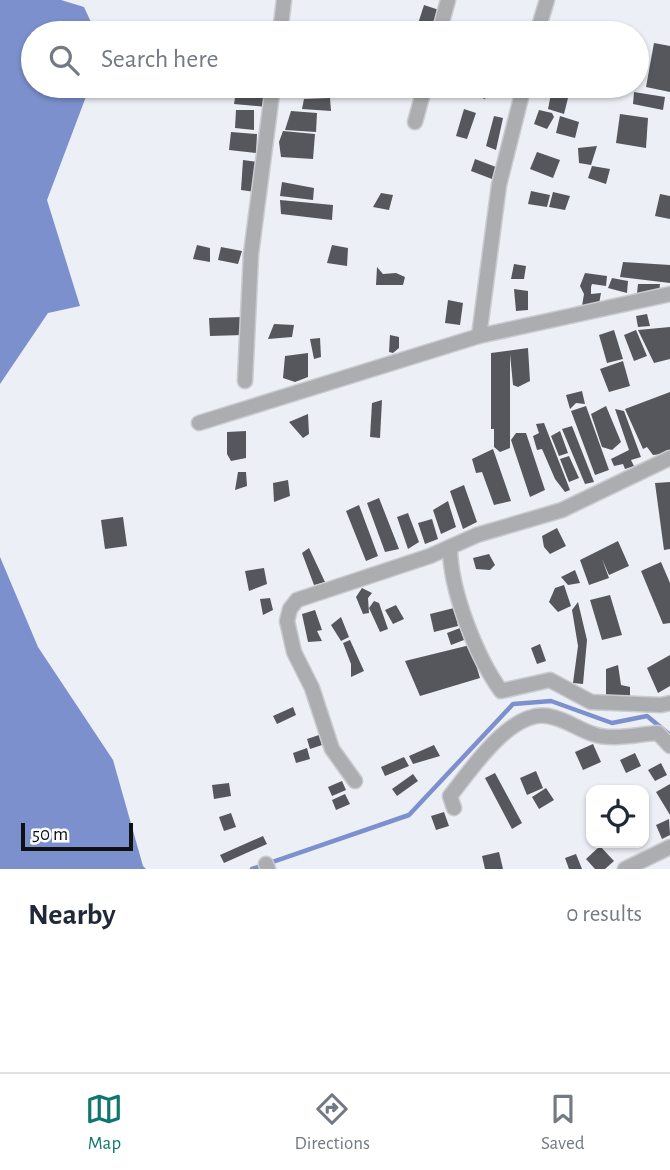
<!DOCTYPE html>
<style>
:root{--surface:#fff;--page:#f2f2f3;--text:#1f2937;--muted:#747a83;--line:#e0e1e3;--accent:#0f766e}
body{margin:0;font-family:"Alegreya Sans",sans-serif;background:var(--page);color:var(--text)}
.controls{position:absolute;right:21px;bottom:21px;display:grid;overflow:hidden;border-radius:14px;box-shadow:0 2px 5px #0004}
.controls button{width:63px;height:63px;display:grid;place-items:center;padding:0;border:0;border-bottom:2px solid var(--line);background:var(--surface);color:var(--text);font:35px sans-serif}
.scale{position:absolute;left:21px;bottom:18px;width:112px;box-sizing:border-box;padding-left:7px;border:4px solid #101113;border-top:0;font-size:19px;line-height:24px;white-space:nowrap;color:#101113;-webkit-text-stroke:5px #fbfcff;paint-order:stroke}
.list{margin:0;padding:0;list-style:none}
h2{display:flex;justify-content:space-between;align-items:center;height:91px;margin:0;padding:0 28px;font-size:30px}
h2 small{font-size:23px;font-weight:400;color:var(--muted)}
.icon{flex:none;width:38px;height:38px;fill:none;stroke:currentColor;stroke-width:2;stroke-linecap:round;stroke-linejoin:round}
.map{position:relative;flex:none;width:670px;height:869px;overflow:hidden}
.search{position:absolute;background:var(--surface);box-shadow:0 2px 5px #0004;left:21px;right:21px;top:21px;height:77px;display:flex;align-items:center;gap:18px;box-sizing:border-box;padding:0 24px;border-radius:38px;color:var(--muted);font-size:26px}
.sheet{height:203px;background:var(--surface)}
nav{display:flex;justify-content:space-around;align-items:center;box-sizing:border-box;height:98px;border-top:2px solid var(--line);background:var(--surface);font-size:19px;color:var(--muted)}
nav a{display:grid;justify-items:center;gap:4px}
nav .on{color:var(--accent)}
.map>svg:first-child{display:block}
.water{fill:#7b90cd}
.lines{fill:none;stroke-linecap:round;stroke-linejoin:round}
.stream{stroke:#7b90cd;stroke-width:4.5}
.building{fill:#55575d}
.minor-casing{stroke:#c9cbd1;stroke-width:17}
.minor{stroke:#acadb0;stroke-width:14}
</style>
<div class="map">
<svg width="670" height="869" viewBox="0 0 670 869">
<rect width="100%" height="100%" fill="#eceff5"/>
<g class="water">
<path d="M0 0H61L84 7 96 33H33V86H90L47 200 80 306 48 313 0 384Z"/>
<path d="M0 557 38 647 113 760 143 866 146 869H0Z"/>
</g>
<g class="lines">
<path class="stream" d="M252 869 409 815 513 704 551 701 612 723 647 716 670 735"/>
</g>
<g class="building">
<path d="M424 5 439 10 431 33H415Z"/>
<path d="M247 27 276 29V33H245Z"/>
<path d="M654 43 670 46V92L646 87Z"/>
<path d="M237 86 270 90 267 107 234 104Z"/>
<path d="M450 86H491L485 99Z"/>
<path d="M583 86H600L597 95 582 92Z"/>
<path d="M634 92 665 97 663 110 633 104Z"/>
<path d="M551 94 568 98 564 114 548 109Z"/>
<path d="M330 98 331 111 302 109 304 99Z"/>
<path d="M464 109 476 113 467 139 456 136Z"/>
<path d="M236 110H254V130L235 128Z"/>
<path d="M539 110 552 113 554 117 547 129 534 124Z"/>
<path d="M291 111 317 113 316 132 285 130Z"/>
<path d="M620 114 648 118 646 148 616 143Z"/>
<path d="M494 116 503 118 496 150 486 146Z"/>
<path d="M560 116 579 122 575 138 556 133Z"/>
<path d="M283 131 315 134 313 159 281 157 279 142Z"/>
<path d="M231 132 257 134 256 153 229 150Z"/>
<path d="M597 146 591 165 579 163 578 148Z"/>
<path d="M537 152 560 160 553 178 530 169Z"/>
<path d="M475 159 496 167 492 179 471 171Z"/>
<path d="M243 160 257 162 255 192 241 190Z"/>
<path d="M592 166 610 169 606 184 588 178Z"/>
<path d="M282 182 314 188 313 200 280 196Z"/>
<path d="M531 191 550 195 547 207 528 204Z"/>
<path d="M553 192 570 196 565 210 549 207Z"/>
<path d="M381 193 393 195 389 210 373 207Z"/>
<path d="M660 194 670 196V219L655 216Z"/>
<path d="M280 200 333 205 332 220 281 214Z"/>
<path d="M197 245 210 248V262L193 259Z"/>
<path d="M332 245 348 248 347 266 327 263Z"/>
<path d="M221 247 242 251 238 264 218 260Z"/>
<path d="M623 262 670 265V283L620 277Z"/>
<path d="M514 264 526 266 524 279H511Z"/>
<path d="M377 267 383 274 396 273 405 277 403 285H376Z"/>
<path d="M585 273 607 276 606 286 592 284 591 287V294L601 293 599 304 582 306 584 294 580 286Z"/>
<path d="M612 278 628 281 627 293 608 288Z"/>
<path d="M638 284H660L659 293H637Z"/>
<path d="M514 289 528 291V310L516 311Z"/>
<path d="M448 300 463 303 460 325 445 323Z"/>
<path d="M647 314 650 326 638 327 636 316Z"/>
<path d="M242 317 243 335 210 336 209 318Z"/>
<path d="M274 324 294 325 292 337 268 339Z"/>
<path d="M670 327V359L654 363 638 330Z"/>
<path d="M614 330 623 359 607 363 599 335Z"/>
<path d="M636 330 647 356 634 361 624 335Z"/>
<path d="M390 335 399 337V348L393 353 389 352Z"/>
<path d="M320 338 321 357 314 359 310 339Z"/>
<path d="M528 348 530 381 518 387 513 385 510 354V448L500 452 494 447V429H491V353Z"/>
<path d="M308 353V377L295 382 283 378 285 356Z"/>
<path d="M623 361 630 386 609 392 600 369Z"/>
<path d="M582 391 585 404 576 403 570 409 566 395Z"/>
<path d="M670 392V453L653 455 647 447 643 449 625 409Z"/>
<path d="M382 400 380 438 370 437 372 403Z"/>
<path d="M586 406 609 470 595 475 571 411Z"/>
<path d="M606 406 621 442 612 450 602 447 591 414Z"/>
<path d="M615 409 624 411 641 457 631 460 634 466 625 469 623 464 614 466 611 459 629 450Z"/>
<path d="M308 414 309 434 303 438 289 422Z"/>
<path d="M544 423 570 490 565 492 555 479 542 449 537 450 533 436 539 433 536 424Z"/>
<path d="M572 426 594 482 585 484 562 429Z"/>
<path d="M246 431V458L231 461 227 454V432Z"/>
<path d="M560 431 568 453 559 456 551 436Z"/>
<path d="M516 433H526L545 490 530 497 511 440Z"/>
<path d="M493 449 511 501 494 505 482 472 476 473 472 459Z"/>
<path d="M569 456 579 478 569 482 560 459Z"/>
<path d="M238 472H246L247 486 235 490Z"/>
<path d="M288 480 290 496 274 502 273 483Z"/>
<path d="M670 482V549L664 550 655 483Z"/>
<path d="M464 485 477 522 463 529 450 491Z"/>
<path d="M379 498 399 549 385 552 367 503Z"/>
<path d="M448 501 456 527 441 534 433 510Z"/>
<path d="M359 505 378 556 366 561 346 511Z"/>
<path d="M408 513 419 542 408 549 397 517Z"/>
<path d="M123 517 127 546 105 549 101 520Z"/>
<path d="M432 519 438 539 425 544 418 523Z"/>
<path d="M557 528 566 546 550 554 544 547 542 536Z"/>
<path d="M618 541 629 566 609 575 602 559 609 578 589 585 580 560Z"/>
<path d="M309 548 325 582 314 585 302 553Z"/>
<path d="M489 554 495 565 490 570 476 569 473 558Z"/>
<path d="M661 562 670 583V623L663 624 641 571Z"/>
<path d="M264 568 267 584 249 591 245 571Z"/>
<path d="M575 570 580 583 568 585 561 577Z"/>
<path d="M564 585 571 606 558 612 549 602 555 588Z"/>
<path d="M362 588 372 593 368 598 369 613 363 614 356 597Z"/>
<path d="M610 595 622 635 602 640 590 600Z"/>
<path d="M270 598 273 610 263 615 260 599Z"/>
<path d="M374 601 379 603 388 629 380 632 369 608Z"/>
<path d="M578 602 587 640 583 684 573 683 578 646 572 610Z"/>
<path d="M396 605 404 619 393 624 385 610Z"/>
<path d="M454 608 458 626 434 632 430 614Z"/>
<path d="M315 610 322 630 317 631 322 641 308 642 302 614Z"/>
<path d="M341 617 349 637 341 641 331 625Z"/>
<path d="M460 628 464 640 451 645 447 633Z"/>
<path d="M350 640 364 671 351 677V664L343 643Z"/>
<path d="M540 644 546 661 537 664 531 648Z"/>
<path d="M470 645 480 678 420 696 405 661Z"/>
<path d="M670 655V686L658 693 647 668Z"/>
<path d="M618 665 621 685 630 687V700L606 699V669Z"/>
<path d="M293 707 296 715 277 724 273 716Z"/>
<path d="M319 735 322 745 310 749 307 739Z"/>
<path d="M593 744 601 762 583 770 575 752Z"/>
<path d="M434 745 440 756 413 764 409 756Z"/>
<path d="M307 748 310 759 296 763 293 753Z"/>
<path d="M635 753 641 766 626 773 620 760Z"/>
<path d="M404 757 409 766 385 776 381 767Z"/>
<path d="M661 763 667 775 655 781 648 770Z"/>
<path d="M536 771 543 788 527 795 520 778Z"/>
<path d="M495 773 522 823 512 829 485 778Z"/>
<path d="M413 774 418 781 397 796 392 789Z"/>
<path d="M342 781 346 790 332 796 328 787Z"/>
<path d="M229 783 231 796 214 799 212 785Z"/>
<path d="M670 784V815L656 792Z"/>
<path d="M546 788 554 800 539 809 532 797Z"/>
<path d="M345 794 350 804 336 810 332 800Z"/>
<path d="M444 812 449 826 436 830 431 816Z"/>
<path d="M231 813 236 827 224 831 219 817Z"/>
<path d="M669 819 670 835 662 839 656 825Z"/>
<path d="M263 836 267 844 224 863 220 855Z"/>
<path d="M600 846 614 861 605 869H595L586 859Z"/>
<path d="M499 852 503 869H485L482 856Z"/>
<path d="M576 854 582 869H569L565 858Z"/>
</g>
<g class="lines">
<defs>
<g id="minor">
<path d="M280 33 284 0"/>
<path d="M439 33 448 0"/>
<path d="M537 33 547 0"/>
<path d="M415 122 425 86"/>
<path d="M479 336 499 185 524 86"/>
<path d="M245 381 251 254 273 86"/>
<path d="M199 423 479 336 670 294"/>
<path d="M450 547C450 590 476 656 501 691L550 680 591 702 661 705 670 703"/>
<path d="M355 781 332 749 312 688 294 652 287 621 290 609 297 600 430 556 477 535 562 510 670 458"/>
<path d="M454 808 450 796C471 770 510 710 548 716 566 719 577 729 593 734 612 741 638 734 658 733L670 746"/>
<path d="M266 864 268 869"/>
<path d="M625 869 670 847"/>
</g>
</defs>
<use href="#minor" class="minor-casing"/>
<use href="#minor" class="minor"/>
</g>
</svg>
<div class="controls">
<button><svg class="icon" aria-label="locate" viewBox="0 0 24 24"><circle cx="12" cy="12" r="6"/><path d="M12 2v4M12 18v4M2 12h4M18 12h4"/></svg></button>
</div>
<div class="scale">50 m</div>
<div class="search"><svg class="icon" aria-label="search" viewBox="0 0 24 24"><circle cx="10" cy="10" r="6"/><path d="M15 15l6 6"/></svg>Search here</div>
</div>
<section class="sheet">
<h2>Nearby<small>0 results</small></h2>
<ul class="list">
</ul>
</section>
<nav>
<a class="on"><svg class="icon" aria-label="map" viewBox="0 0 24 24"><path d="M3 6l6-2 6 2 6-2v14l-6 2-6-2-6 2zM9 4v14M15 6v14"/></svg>Map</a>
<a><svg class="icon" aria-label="directions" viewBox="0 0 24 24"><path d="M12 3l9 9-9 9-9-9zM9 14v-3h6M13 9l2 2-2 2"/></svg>Directions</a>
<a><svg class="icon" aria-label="saved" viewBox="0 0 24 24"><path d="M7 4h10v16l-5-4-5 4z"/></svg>Saved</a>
</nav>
